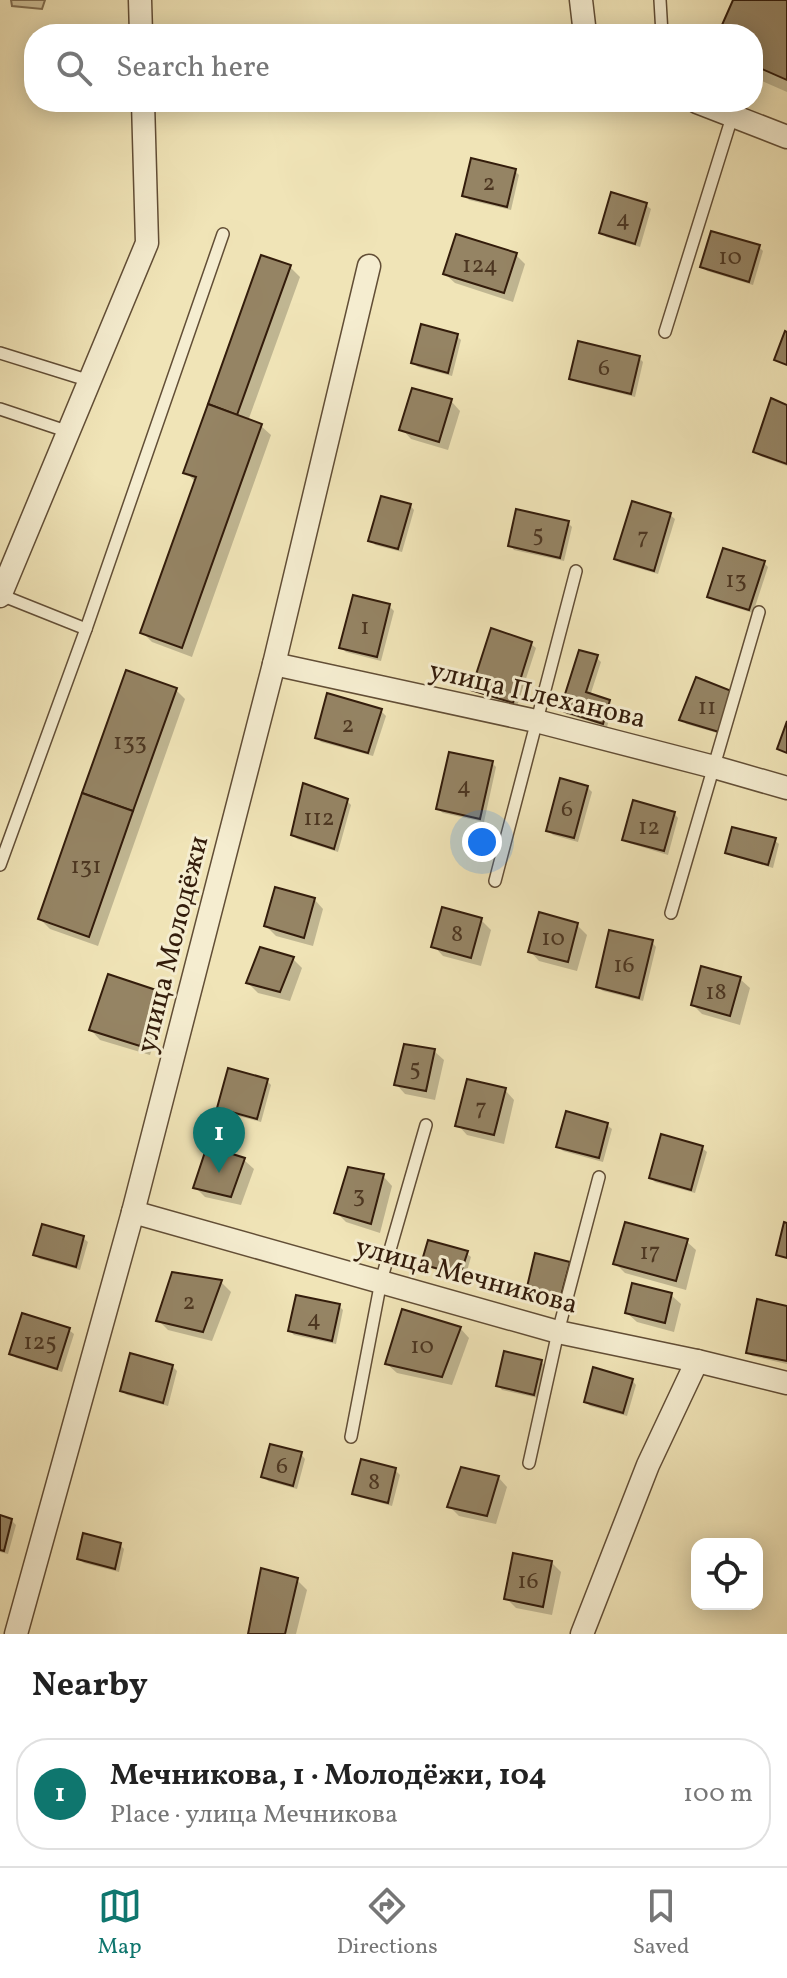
<!DOCTYPE html>
<meta charset="utf-8">
<style>
:root{--surface:#fff;--page:#f2f2f2;--text:#222;--muted:#767676;--line:#e0e0e0;--accent:#0f766e}
body{margin:0;font-family:Vollkorn,serif;background:var(--page);color:var(--text)}
.controls{position:absolute;right:24px;bottom:24px;display:grid;overflow:hidden;border-radius:16px;box-shadow:0 4px 20px #0003}
.controls button{width:72px;height:72px;display:grid;place-items:center;padding:0;border:0;border-bottom:2px solid var(--line);background:var(--surface);color:var(--text);font:40px sans-serif}
.you{position:absolute;left:482px;top:842px;width:28px;height:28px;margin:-20px;border:6px solid #fff;border-radius:50%;background:#1a73e8;box-shadow:0 0 0 12px #1a73e833}
.badge{display:grid;place-items:center;width:52px;height:52px;border-radius:50%;background:var(--accent);color:#fff;font-size:26px;font-weight:700}
.pin{position:absolute;translate:-50% -66px;filter:drop-shadow(0 2px 4px #0008)}
.pin::after{content:'';position:absolute;top:42px;width:28px;height:24px;background:inherit;clip-path:polygon(0 0,100% 0,50% 100%)}
.list{margin:0;padding:0;list-style:none}
h2{display:flex;justify-content:space-between;align-items:center;height:104px;margin:0;padding:0 32px;font-size:34px}
h2 small{font-size:26px;font-weight:400;color:var(--muted)}
.list li{display:grid;grid-template-columns:52px 1fr auto;gap:24px;align-items:center;box-sizing:border-box;height:112px;margin:0 16px 16px;padding:0 16px;border:2px solid var(--line);border-radius:32px}
.list b{display:block;font-size:30px;white-space:nowrap}
.list p{margin:0;font-size:26px;white-space:nowrap;color:var(--muted)}
.list em{font-size:26px;font-style:normal;color:var(--muted)}
.icon{flex:none;width:44px;height:44px;fill:none;stroke:currentColor;stroke-width:2;stroke-linecap:round;stroke-linejoin:round}
.map{position:relative;flex:none;width:787px;height:1634px;overflow:hidden}
.search{position:absolute;background:var(--surface);box-shadow:0 4px 20px #0003;left:24px;right:24px;top:24px;height:88px;display:flex;align-items:center;gap:20px;box-sizing:border-box;padding:0 28px;border-radius:32px;color:var(--muted);font-size:30px}
.sheet{height:232px;background:var(--surface)}
nav{display:flex;justify-content:space-around;align-items:center;box-sizing:border-box;height:112px;border-top:2px solid var(--line);background:var(--surface);font-size:22px;color:var(--muted)}
nav a{display:grid;justify-items:center;gap:4px}
nav .on{color:var(--accent)}
.map>svg:first-child{display:block}
.green{fill:#d0c29a;stroke:#826f52;stroke-width:2}
.shadow{fill:#0003}
.building{fill:#958464;stroke:#331c0b;stroke-width:2}
.lines{fill:none;stroke-linecap:round;stroke-linejoin:round}
.service-casing{stroke:#624e36;stroke-width:14}
.minor-casing{stroke:#624e36;stroke-width:25}
.service{stroke:#f5edd0;stroke-width:11}
.minor{stroke:#f5edd0;stroke-width:22}
.labels{text-anchor:middle;stroke-width:6;stroke-linejoin:round;paint-order:stroke}
.number-label{font-size:24px;fill:#4c3621}
.street-label{font-size:28px;fill:#331c0b;stroke:#f5edd0}
</style>
<div class="map">
<svg width="787" height="1634" viewBox="0 0 787 1634">
<rect width="100%" height="100%" fill="#f0e4b7"/>
<filter id="stains"><feTurbulence type="fractalNoise" baseFrequency=".0025" numOctaves="4"/><feColorMatrix values="0 0 0 0 .2 0 0 0 0 .09 0 0 0 0 .02 0 0 0 .5 -.17"/></filter>
<radialGradient id="worn" r=".72"><stop offset=".6" stop-color="#630" stop-opacity="0"/><stop offset="1" stop-color="#630" stop-opacity=".3"/></radialGradient>
<path class="green" d="M11 0H45L42 9 12 6Z"/>
<g class="shadow">
<path d="M735 0H787V92L753 77V34H720Z"/>
<path d="M515 171 519 175 511 210 469 200 465 195Z"/>
<path d="M646 205 651 209 640 247 606 237 602 233Z"/>
<path d="M759 247 763 251 753 285 707 271 702 266Z"/>
<path d="M516 255 525 264 513 302 455 283 445 274Z"/>
<path d="M290 267 300 277 248 421 261 426 271 435 192 657 152 642 143 633 196 483 186 472Z"/>
<path d="M457 336 461 340 452 376 418 367 413 363Z"/>
<path d="M639 358 643 362 635 397 576 382 571 378Z"/>
<path d="M451 401 460 411 448 450 411 439 402 429Z"/>
<path d="M787 407V466L760 456 756 451Z"/>
<path d="M410 505 414 510 402 552 375 545 371 540Z"/>
<path d="M670 515 675 519 658 574 621 563 616 559Z"/>
<path d="M568 523 572 527 564 561 514 550 510 545Z"/>
<path d="M764 563 768 567 753 613 714 601 710 596Z"/>
<path d="M389 606 394 611 381 661 346 652 341 647Z"/>
<path d="M531 644 536 648 517 706 478 693 473 689Z"/>
<path d="M596 657 601 662 590 696 609 702 613 706 607 727 566 714 562 710Z"/>
<path d="M697 679 724 735 686 724 682 719Z"/>
<path d="M176 690 185 699 98 946 50 929 40 919Z"/>
<path d="M381 711 386 716 373 756 321 742 317 737Z"/>
<path d="M492 763 496 767 484 822 443 813 438 809Z"/>
<path d="M587 787 592 792 578 842 553 835 548 830Z"/>
<path d="M347 801 351 805 338 852 297 839 293 835Z"/>
<path d="M674 813 678 818 668 855 629 843 624 839Z"/>
<path d="M774 840 779 844 773 868 732 856 727 852Z"/>
<path d="M314 899 323 909 313 946 276 936 266 926Z"/>
<path d="M481 920 491 930 481 966 443 956 434 946Z"/>
<path d="M577 925 587 935 577 971 539 961 530 951Z"/>
<path d="M652 942 656 947 643 1001 603 991 598 987Z"/>
<path d="M293 959 302 968 290 1001 258 993 248 983Z"/>
<path d="M740 979 750 988 740 1025 702 1014 693 1005Z"/>
<path d="M158 993 167 1003 150 1055 100 1040 91 1030Z"/>
<path d="M434 1051 444 1060 435 1100 405 1094 396 1084Z"/>
<path d="M267 1081 271 1085 261 1122 224 1112 219 1107Z"/>
<path d="M505 1090 514 1100 504 1144 467 1135 458 1125Z"/>
<path d="M607 1125 612 1129 603 1162 563 1151 558 1146Z"/>
<path d="M702 1148 707 1152 695 1193 655 1182 651 1178Z"/>
<path d="M244 1160 254 1169 241 1205 205 1197 195 1187Z"/>
<path d="M383 1176 392 1186 380 1233 346 1222 336 1212Z"/>
<path d="M83 1238 88 1242 80 1270 40 1259 35 1255Z"/>
<path d="M686 1241 696 1250 686 1290 625 1273 615 1263Z"/>
<path d="M466 1253 471 1257 465 1278 428 1267 423 1263Z"/>
<path d="M568 1264 573 1268 565 1299 533 1291 529 1287Z"/>
<path d="M173 1274 221 1282 231 1292 212 1341 168 1330 158 1320Z"/>
<path d="M671 1295 681 1304 674 1332 637 1322 627 1313Z"/>
<path d="M339 1306 343 1310 336 1344 294 1335 290 1331Z"/>
<path d="M787 1308V1364L752 1356 748 1352Z"/>
<path d="M460 1328 469 1338 452 1385 397 1373 387 1364Z"/>
<path d="M69 1330 74 1334 62 1372 16 1358 11 1353Z"/>
<path d="M541 1362 546 1366 538 1398 502 1390 498 1385Z"/>
<path d="M172 1366 177 1371 168 1406 127 1395 122 1391Z"/>
<path d="M632 1380 636 1385 627 1416 590 1406 586 1402Z"/>
<path d="M301 1454 305 1459 297 1489 268 1481 263 1476Z"/>
<path d="M395 1470 400 1475 392 1506 359 1497 354 1493Z"/>
<path d="M498 1477 507 1487 496 1524 459 1516 449 1506Z"/>
<path d="M0 1517 11 1520 16 1525 8 1554 0 1552Z"/>
<path d="M120 1545 124 1549 119 1572 84 1563 79 1559Z"/>
<path d="M551 1562 561 1572 552 1615 516 1608 506 1598Z"/>
<path d="M297 1580 307 1590 296 1634H250Z"/>
</g>
<g class="building">
<path d="M733 0H787V80L753 65V34H718Z"/>
<path d="M471 158 516 169 507 207 462 196Z"/>
<path d="M611 192 647 203 635 244 599 233Z"/>
<path d="M711 231 760 245 749 282 700 267Z"/>
<path d="M456 234 517 253 504 293 443 274Z"/>
<path d="M261 255 291 265 237 415 208 404Z"/>
<path d="M421 324 458 334 448 373 411 363Z"/>
<path d="M785 331 787 332V365L774 360Z"/>
<path d="M578 341 640 356 631 394 569 379Z"/>
<path d="M412 388 452 399 439 442 399 430Z"/>
<path d="M771 398 787 405V464L753 452Z"/>
<path d="M208 404 262 424 182 648 140 633 196 477 183 473Z"/>
<path d="M381 496 411 504 398 549 368 541Z"/>
<path d="M632 501 671 513 654 571 614 559Z"/>
<path d="M516 509 569 521 560 558 508 546Z"/>
<path d="M723 548 765 561 749 610 707 597Z"/>
<path d="M353 595 390 604 377 657 339 648Z"/>
<path d="M491 628 532 642 513 703 471 690Z"/>
<path d="M579 650 598 655 586 692 610 700 603 724 560 710Z"/>
<path d="M126 670 177 688 133 811 82 793Z"/>
<path d="M696 677 734 692 719 732 679 720Z"/>
<path d="M327 693 382 709 368 753 315 738Z"/>
<path d="M787 721V753L777 749Z"/>
<path d="M449 752 493 761 480 819 436 809Z"/>
<path d="M560 778 588 786 574 838 546 831Z"/>
<path d="M303 783 348 799 334 849 291 835Z"/>
<path d="M82 793 133 811 89 937 38 919Z"/>
<path d="M633 800 675 812 664 851 622 840Z"/>
<path d="M732 827 776 838 768 865 725 853Z"/>
<path d="M275 887 315 898 304 938 264 926Z"/>
<path d="M442 907 482 918 471 958 431 947Z"/>
<path d="M539 912 578 923 568 962 528 952Z"/>
<path d="M609 930 653 940 639 998 596 987Z"/>
<path d="M260 947 294 957 280 992 246 983Z"/>
<path d="M701 966 741 977 730 1016 691 1005Z"/>
<path d="M108 974 159 991 140 1046 89 1030Z"/>
<path d="M404 1044 435 1049 426 1091 394 1085Z"/>
<path d="M228 1068 268 1079 257 1119 217 1108Z"/>
<path d="M467 1079 506 1088 494 1135 455 1126Z"/>
<path d="M566 1111 608 1123 599 1158 556 1147Z"/>
<path d="M661 1134 703 1146 691 1190 649 1178Z"/>
<path d="M207 1146 245 1158 231 1197 193 1188Z"/>
<path d="M348 1167 384 1174 371 1224 334 1213Z"/>
<path d="M625 1222 688 1239 676 1281 613 1264Z"/>
<path d="M784 1222 787 1223V1258L776 1255Z"/>
<path d="M42 1224 84 1236 76 1267 33 1255Z"/>
<path d="M428 1240 468 1251 460 1275 421 1264Z"/>
<path d="M535 1253 570 1262 561 1296 527 1287Z"/>
<path d="M172 1272 222 1280 203 1332 156 1321Z"/>
<path d="M632 1283 672 1293 665 1323 625 1313Z"/>
<path d="M296 1295 340 1304 332 1341 288 1331Z"/>
<path d="M757 1299 787 1306V1361L746 1353Z"/>
<path d="M402 1309 461 1327 442 1377 385 1364Z"/>
<path d="M22 1313 70 1328 57 1369 9 1354Z"/>
<path d="M504 1351 542 1360 534 1395 496 1386Z"/>
<path d="M130 1353 173 1365 163 1403 120 1391Z"/>
<path d="M593 1367 633 1379 623 1413 584 1402Z"/>
<path d="M270 1444 302 1452 293 1486 261 1477Z"/>
<path d="M361 1459 396 1468 388 1503 352 1494Z"/>
<path d="M461 1467 499 1476 487 1516 447 1507Z"/>
<path d="M0 1515 12 1519 4 1551 0 1550Z"/>
<path d="M83 1533 121 1543 115 1569 77 1559Z"/>
<path d="M513 1553 552 1561 543 1607 504 1599Z"/>
<path d="M261 1568 298 1578 285 1634H248Z"/>
</g>
<g class="lines">
<defs>
<g id="service">
<path d="M660 0 662 34"/>
<path d="M665 332 732 117"/>
<path d="M0 353 90 381"/>
<path d="M0 409 69 432"/>
<path d="M1 595 86 629"/>
<path d="M0 865 86 629 223 234"/>
<path d="M495 881 576 571"/>
<path d="M671 913 759 612"/>
<path d="M351 1437 381 1281 426 1125"/>
<path d="M529 1463 558 1332 599 1177"/>
</g>
<g id="minor">
<path d="M140 0 141 34"/>
<path d="M581 0 585 34"/>
<path d="M697 102 787 137"/>
<path d="M0 596 147 243 143 102"/>
<path d="M274 664 536 721 714 767 787 788"/>
<path d="M133 1212 558 1332 697 1361 787 1383"/>
<path d="M16 1634 133 1212 274 664 369 266"/>
<path d="M582 1634 648 1465 697 1361"/>
</g>
</defs>
<use href="#service" class="service-casing"/>
<use href="#minor" class="minor-casing"/>
<use href="#service" class="service"/>
<use href="#minor" class="minor"/>
</g>
<g class="labels">
<g class="number-label">
<text x="489" y="190">2</text>
<text x="623" y="226">4</text>
<text x="730" y="264">10</text>
<text x="480" y="272">124</text>
<text x="604" y="375">6</text>
<text x="538" y="541">5</text>
<text x="643" y="544">7</text>
<text x="736" y="587">13</text>
<text x="365" y="634">1</text>
<text x="707" y="714">11</text>
<text x="348" y="732">2</text>
<text x="130" y="749">133</text>
<text x="464" y="793">4</text>
<text x="567" y="816">6</text>
<text x="319" y="825">112</text>
<text x="649" y="834">12</text>
<text x="86" y="873">131</text>
<text x="457" y="941">8</text>
<text x="553" y="945">10</text>
<text x="624" y="972">16</text>
<text x="716" y="999">18</text>
<text x="415" y="1075">5</text>
<text x="481" y="1115">7</text>
<text x="359" y="1202">3</text>
<text x="650" y="1259">17</text>
<text x="189" y="1309">2</text>
<text x="314" y="1326">4</text>
<text x="40" y="1349">125</text>
<text x="422" y="1353">10</text>
<text x="282" y="1473">6</text>
<text x="374" y="1489">8</text>
<text x="528" y="1588">16</text>
</g>
<g class="street-label">
<text transform="translate(538 693) rotate(13)" y="10">улица Плеханова</text>
<text transform="translate(171 944) rotate(-76)" y="10">улица Молодёжи</text>
<text transform="translate(467 1274) rotate(15)" y="10">улица Мечникова</text>
</g>
</g>
<rect width="100%" height="100%" filter="url(#stains)"/>
<rect width="100%" height="100%" fill="url(#worn)"/>
</svg>
<div class="controls">
<button><svg class="icon" aria-label="locate" viewBox="0 0 24 24"><circle cx="12" cy="12" r="6"/><path d="M12 2v4M12 18v4M2 12h4M18 12h4"/></svg></button>
</div>
<div class="you"></div>
<div class="pin badge" style="left:219px;top:1173px">1</div>
<div class="search"><svg class="icon" aria-label="search" viewBox="0 0 24 24"><circle cx="10" cy="10" r="6"/><path d="M15 15l6 6"/></svg>Search here</div>
</div>
<section class="sheet">
<h2>Nearby<small></small></h2>
<ul class="list">
<li><span class="badge">1</span><div><b>Мечникова, 1 · Молодёжи, 104</b><p>Place · улица Мечникова</p></div><em>100 m</em></li>
</ul>
</section>
<nav>
<a class="on"><svg class="icon" aria-label="map" viewBox="0 0 24 24"><path d="M3 6l6-2 6 2 6-2v14l-6 2-6-2-6 2zM9 4v14M15 6v14"/></svg>Map</a>
<a><svg class="icon" aria-label="directions" viewBox="0 0 24 24"><path d="M12 3l9 9-9 9-9-9zM9 14v-3h6M13 9l2 2-2 2"/></svg>Directions</a>
<a><svg class="icon" aria-label="saved" viewBox="0 0 24 24"><path d="M7 4h10v16l-5-4-5 4z"/></svg>Saved</a>
</nav>
